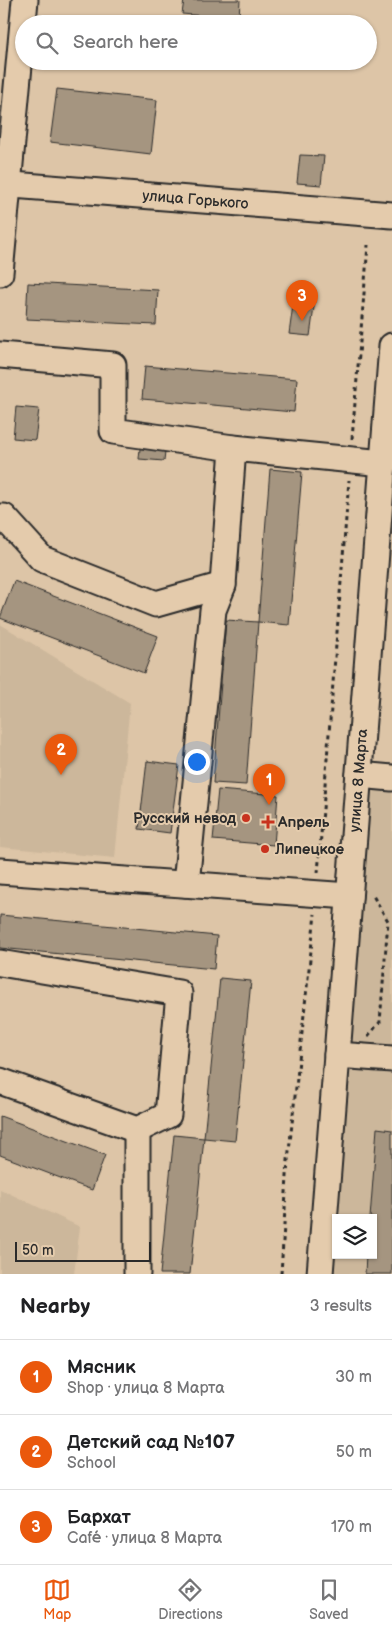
<!DOCTYPE html>
<meta charset="utf-8">
<style>
:root{--surface:#fff;--page:#f2f2f2;--text:#202124;--muted:#757577;--line:#e0e0e0;--accent:#ea580c}
body{margin:0;font-family:"Balsamiq Sans",sans-serif;background:var(--page);color:var(--text)}
.controls{position:absolute;right:15px;bottom:15px;display:grid;overflow:hidden;border-radius:0px;box-shadow:0 1px 4px #0004}
.controls button{width:45px;height:45px;display:grid;place-items:center;padding:0;border:0;border-bottom:1px solid var(--line);background:var(--surface);color:var(--text);font:25px sans-serif}
.scale{position:absolute;left:15px;bottom:12px;width:136px;box-sizing:border-box;padding-left:5px;border:2px solid #2b2b2b;border-top:0;font-size:14px;line-height:18px;white-space:nowrap;color:#2b2b2b;-webkit-text-stroke:4px #e4cbac;paint-order:stroke}
.you{position:absolute;left:196px;top:761px;width:18px;height:18px;margin:-12px;border:4px solid #fff;border-radius:50%;background:#1a73e8;box-shadow:0 0 0 8px #1a73e833}
.badge{display:grid;place-items:center;width:32px;height:32px;border-radius:50%;background:var(--accent);color:#fff;font-size:16px;font-weight:700}
.pin{position:absolute;translate:-50% -41px;filter:drop-shadow(0 1px 2px #0008)}
.pin::after{content:'';position:absolute;top:26px;width:18px;height:15px;background:inherit;clip-path:polygon(0 0,100% 0,50% 100%)}
.list{margin:0;padding:0;list-style:none}
h2{display:flex;justify-content:space-between;align-items:center;height:65px;margin:0;padding:0 20px;font-size:21px}
h2 small{font-size:16px;font-weight:400;color:var(--muted)}
.list li{display:grid;grid-template-columns:32px 1fr auto;gap:15px;align-items:center;box-sizing:border-box;height:75px;padding:0 20px;border-top:1px solid var(--line)}
.list b{display:block;font-size:19px;white-space:nowrap}
.list p{margin:0;font-size:16px;white-space:nowrap;color:var(--muted)}
.list em{font-size:16px;font-style:normal;color:var(--muted)}
.icon{flex:none;width:28px;height:28px;fill:none;stroke:currentColor;stroke-width:2;stroke-linecap:round;stroke-linejoin:round}
.map{position:relative;flex:none;width:392px;height:1274px;overflow:hidden}
.search{position:absolute;background:var(--surface);box-shadow:0 1px 4px #0004;left:15px;right:15px;top:15px;height:55px;display:flex;align-items:center;gap:12px;box-sizing:border-box;padding:0 18px;border-radius:28px;color:var(--muted);font-size:19px}
.sheet{height:290px;background:var(--surface)}
nav{display:flex;justify-content:space-around;align-items:center;box-sizing:border-box;height:70px;border-top:1px solid var(--line);background:var(--surface);font-size:14px;color:var(--muted)}
nav a{display:grid;justify-items:center;gap:2px}
nav .on{color:var(--accent)}
.map>svg:first-child{display:block}
.built{fill:#ccb79b;fill-rule:evenodd}
.building{fill:#a59580;stroke:#2b2b2b}
.lines{fill:none;stroke-linecap:round;stroke-linejoin:round}
.minor-casing{stroke:#2b2b2b;stroke-width:29}
.path{stroke:#2b2b2b;stroke-width:3;stroke-dasharray:4 4;stroke-linecap:butt}
.minor{stroke:#e4cbac;stroke-width:25}
.poi-dot{fill:#c8321e;stroke:#e4cbac;stroke-width:2}
.labels{text-anchor:middle;stroke-width:4;stroke-linejoin:round;paint-order:stroke}
.street-label{font-size:15px;fill:#2b2b2b;stroke:#e4cbac}
.poi-label{font-size:15px;font-weight:bold;fill:#2b2b2b;stroke:#e4cbac;text-anchor:start}
</style>
<div class="map">
<svg width="392" height="1274" viewBox="0 0 392 1274">
<rect width="100%" height="100%" fill="#ddc5a7"/>
<filter id="ink" filterUnits="userSpaceOnUse"><feTurbulence type="fractalNoise" baseFrequency=".02" numOctaves="2"/><feDisplacementMap in="SourceGraphic" scale="10" xChannelSelector="R" yChannelSelector="G"/><feConvolveMatrix kernelMatrix="1 2 1 2 8 2 1 2 1" color-interpolation-filters="sRGB"/></filter>
<g filter="url(#ink)">
<g class="built">
<path d="M0 624 130 703 115 858 0 847Z"/>
<path d="M370 774 392 776V1274H331ZM336 1218H373V1255H336Z"/>
<path d="M0 1189 80 1227 74 1274H0Z"/>
</g>
<g class="building">
<path d="M184 0H240L239 19 182 14Z"/>
<path d="M57 89 157 100 151 154 50 142Z"/>
<path d="M300 155 324 156 321 185 297 183Z"/>
<path d="M28 283 158 290 156 325 26 319Z"/>
<path d="M294 298 315 300 310 336 289 334Z"/>
<path d="M145 366 297 379 294 412 142 399Z"/>
<path d="M16 407 39 409 35 440 13 438Z"/>
<path d="M141 438 166 441 164 461 139 459Z"/>
<path d="M270 469 302 472 289 625 258 622Z"/>
<path d="M14 581 158 636 144 673 0 618Z"/>
<path d="M226 620 258 622 246 785 213 783Z"/>
<path d="M147 761 179 765 170 833 139 829Z"/>
<path d="M218 790 278 795 274 845 213 840Z"/>
<path d="M0 915 217 936 214 969 0 948Z"/>
<path d="M220 978 251 981 235 1141 204 1138Z"/>
<path d="M0 1116 105 1155 92 1190 0 1155Z"/>
<path d="M377 1128 392 1130V1274H365L366 1255H373V1218H370Z"/>
<path d="M174 1135 204 1138 190 1274H160Z"/>
</g>
<g class="lines">
<defs>
<g id="minor">
<path id="s1" d="M0 184 392 215"/>
<path d="M0 273 25 0"/>
<path d="M0 355 113 365V431L233 448 223 585 213 610 186 884"/>
<path d="M233 448 383 463"/>
<path d="M0 517H4L42 559 156 604 223 585"/>
<path d="M359 775 392 778"/>
<path d="M0 871 349 896"/>
<path d="M0 963 179 993 168 1115 137 1130 0 1081"/>
<path d="M337 1055 392 1059"/>
<path d="M137 1274V1130"/>
<path id="s2" d="M320 1274 392 346"/>
</g>
</defs>
<use href="#minor" class="minor-casing"/>
<g class="path">
<path d="M352 439 368 245"/>
<path d="M318 873 349 480"/>
<path d="M368 1036 380 1022 388 921 372 894"/>
<path d="M281 1274 288 1160 315 914"/>
</g>
<use href="#minor" class="minor"/>
</g>
</g>
<g class="poi-dot">
<circle cx="246" cy="818" r="5"/>
<path d="M265.5 814.5h5v5h5v5h-5v5h-5v-5h-5v-5h5z"/>
<circle cx="265" cy="849" r="5"/>
</g>
<g class="labels">
<g class="street-label">
<text dy="5" stroke="none"><textPath href="#s1" startOffset="196">улица Горького</textPath></text>
<text dy="5" stroke="none"><textPath href="#s2" startOffset="495">улица 8 Марта</textPath></text>
</g>
<g class="poi-label">
<text x="236" y="823" text-anchor="end">Русский невод</text>
<text x="278" y="827">Апрель</text>
<text x="275" y="854">Липецкое</text>
</g>
</g>
</svg>
<div class="controls">
<button><svg class="icon" aria-label="layers" viewBox="0 0 24 24"><path d="M12 4l9 5-9 5-9-5zM3 14l9 5 9-5"/></svg></button>
</div>
<div class="scale">50 m</div>
<div class="you"></div>
<div class="pin badge" style="left:269px;top:805px">1</div>
<div class="pin badge" style="left:61px;top:775px">2</div>
<div class="pin badge" style="left:302px;top:321px">3</div>
<div class="search"><svg class="icon" aria-label="search" viewBox="0 0 24 24"><circle cx="10" cy="10" r="6"/><path d="M15 15l6 6"/></svg>Search here</div>
</div>
<section class="sheet">
<h2>Nearby<small>3 results</small></h2>
<ul class="list">
<li><span class="badge">1</span><div><b>Мясник</b><p>Shop · улица 8 Марта</p></div><em>30 m</em></li>
<li><span class="badge">2</span><div><b>Детский сад №107</b><p>School</p></div><em>50 m</em></li>
<li><span class="badge">3</span><div><b>Бархат</b><p>Café · улица 8 Марта</p></div><em>170 m</em></li>
</ul>
</section>
<nav>
<a class="on"><svg class="icon" aria-label="map" viewBox="0 0 24 24"><path d="M3 6l6-2 6 2 6-2v14l-6 2-6-2-6 2zM9 4v14M15 6v14"/></svg>Map</a>
<a><svg class="icon" aria-label="directions" viewBox="0 0 24 24"><path d="M12 3l9 9-9 9-9-9zM9 14v-3h6M13 9l2 2-2 2"/></svg>Directions</a>
<a><svg class="icon" aria-label="saved" viewBox="0 0 24 24"><path d="M7 4h10v16l-5-4-5 4z"/></svg>Saved</a>
</nav>
